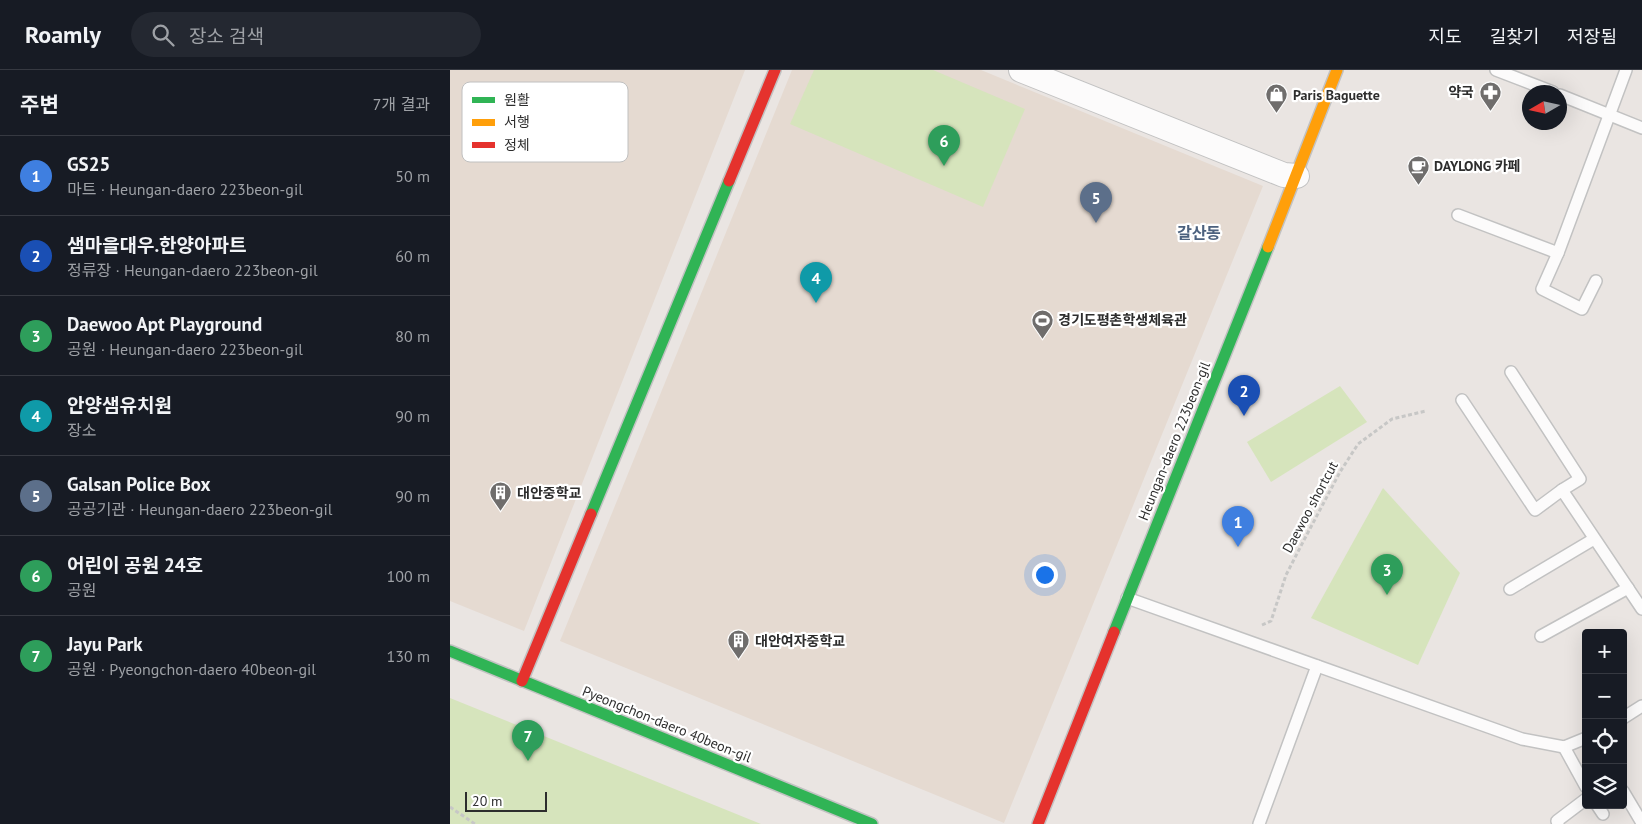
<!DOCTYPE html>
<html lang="ko">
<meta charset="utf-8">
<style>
:root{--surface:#171b24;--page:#242831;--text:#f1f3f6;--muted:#9ea1a6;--line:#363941;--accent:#8c9099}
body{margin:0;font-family:"PT Sans","Noto Sans KR",sans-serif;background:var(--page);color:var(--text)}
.controls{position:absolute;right:15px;bottom:15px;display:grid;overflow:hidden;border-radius:5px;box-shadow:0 5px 20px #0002}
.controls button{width:45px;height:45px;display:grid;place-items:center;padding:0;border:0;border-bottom:1px solid var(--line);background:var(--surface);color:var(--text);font:25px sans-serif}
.compass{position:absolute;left:1072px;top:15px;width:45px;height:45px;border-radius:50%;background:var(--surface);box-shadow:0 5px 20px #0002;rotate:261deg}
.scale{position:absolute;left:15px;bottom:12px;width:82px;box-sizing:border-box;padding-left:5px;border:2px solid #2d2d2d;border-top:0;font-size:14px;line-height:18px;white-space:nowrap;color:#2d2d2d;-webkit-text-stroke:4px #fff;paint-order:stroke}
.you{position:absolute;left:594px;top:504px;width:18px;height:18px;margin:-12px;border:4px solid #fff;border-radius:50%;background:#1a73e8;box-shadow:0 0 0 8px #1a73e833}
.badge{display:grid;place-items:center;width:32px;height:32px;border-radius:50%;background:var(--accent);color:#fff;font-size:16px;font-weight:700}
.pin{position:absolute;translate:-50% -41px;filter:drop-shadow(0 1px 2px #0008)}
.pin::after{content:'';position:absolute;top:26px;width:18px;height:15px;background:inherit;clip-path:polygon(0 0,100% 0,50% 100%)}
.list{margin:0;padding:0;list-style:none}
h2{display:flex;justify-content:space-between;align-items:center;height:65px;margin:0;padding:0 20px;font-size:21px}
h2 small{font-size:16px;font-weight:400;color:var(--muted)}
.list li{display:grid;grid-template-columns:32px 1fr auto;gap:15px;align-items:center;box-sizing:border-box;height:80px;padding:0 20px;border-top:1px solid var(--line)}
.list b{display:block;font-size:19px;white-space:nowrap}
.list p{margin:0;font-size:16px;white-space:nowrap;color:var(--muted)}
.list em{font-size:16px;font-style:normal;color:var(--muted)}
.icon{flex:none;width:28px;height:28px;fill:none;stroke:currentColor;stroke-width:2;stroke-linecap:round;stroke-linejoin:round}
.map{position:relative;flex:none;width:1192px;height:754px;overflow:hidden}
header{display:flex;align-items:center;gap:30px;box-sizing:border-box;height:70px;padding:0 25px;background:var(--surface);border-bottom:1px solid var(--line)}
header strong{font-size:24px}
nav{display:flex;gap:28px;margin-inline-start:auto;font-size:18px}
.search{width:350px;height:45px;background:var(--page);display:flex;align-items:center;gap:12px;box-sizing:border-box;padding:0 18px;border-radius:28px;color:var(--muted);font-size:19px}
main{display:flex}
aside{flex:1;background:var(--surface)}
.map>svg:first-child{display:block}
.education{fill:#e5dad1}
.green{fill:#d6e4bc}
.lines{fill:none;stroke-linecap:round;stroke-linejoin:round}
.lane-casing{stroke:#c2c2c2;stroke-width:14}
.street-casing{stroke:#c2c2c2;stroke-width:26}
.fast-casing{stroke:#c2c2c2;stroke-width:14}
.slow-casing{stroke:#c2c2c2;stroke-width:14}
.jam-casing{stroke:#c2c2c2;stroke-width:14}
.path{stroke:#c7c7c6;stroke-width:3;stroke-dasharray:4 2.5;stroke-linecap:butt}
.lane{stroke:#fcfbfb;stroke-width:11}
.street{stroke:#fcfbfb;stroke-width:24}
.fast{stroke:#30b455;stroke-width:11}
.slow{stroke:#ff9f0a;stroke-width:11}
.jam{stroke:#e5322d;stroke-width:11}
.labels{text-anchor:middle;stroke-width:4.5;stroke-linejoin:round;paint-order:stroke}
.poi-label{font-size:14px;font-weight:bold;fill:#2d2d2d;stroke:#fff;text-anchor:start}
.street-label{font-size:14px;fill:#2d2d2d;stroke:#fff}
.quarter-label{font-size:16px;font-weight:bold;fill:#4c617e;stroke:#fff}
.key{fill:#fff;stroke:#c0c0c0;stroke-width:1}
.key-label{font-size:14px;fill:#2d2d2d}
</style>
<header>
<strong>Roamly</strong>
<div class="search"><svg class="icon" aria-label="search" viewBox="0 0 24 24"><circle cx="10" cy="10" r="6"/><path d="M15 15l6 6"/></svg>장소 검색</div>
<nav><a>지도</a><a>길찾기</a><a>저장됨</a></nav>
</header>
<main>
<aside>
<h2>주변<small>7개 결과</small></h2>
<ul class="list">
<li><span class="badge" style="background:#3f7fe0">1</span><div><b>GS25</b><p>마트 · Heungan-daero 223beon-gil</p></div><em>50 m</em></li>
<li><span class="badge" style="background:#1a4fb4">2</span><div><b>샘마을대우.한양아파트</b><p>정류장 · Heungan-daero 223beon-gil</p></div><em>60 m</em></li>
<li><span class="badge" style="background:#2e9e5b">3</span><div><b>Daewoo Apt Playground</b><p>공원 · Heungan-daero 223beon-gil</p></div><em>80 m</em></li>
<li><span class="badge" style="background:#0f9aa8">4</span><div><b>안양샘유치원</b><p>장소</p></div><em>90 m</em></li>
<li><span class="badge" style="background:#5c6f8a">5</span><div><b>Galsan Police Box</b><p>공공기관 · Heungan-daero 223beon-gil</p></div><em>90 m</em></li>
<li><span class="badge" style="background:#2e9e5b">6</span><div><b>어린이 공원 24호</b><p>공원</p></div><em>100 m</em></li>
<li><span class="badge" style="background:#2e9e5b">7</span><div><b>Jayu Park</b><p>공원 · Pyeongchon-daero 40beon-gil</p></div><em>130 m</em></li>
</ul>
</aside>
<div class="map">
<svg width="1192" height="754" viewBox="0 0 1192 754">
<rect width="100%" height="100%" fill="#eae5e2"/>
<g class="education">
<path d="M0 0H295L74 561 0 531Z"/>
<path d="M342 0H531L813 116 554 753 110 571Z"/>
</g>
<g class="green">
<path d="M364 0H483L575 39 533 137 340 54Z"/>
<path d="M890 316 917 352 821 412 797 372Z"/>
<path d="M933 418 1010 503 968 595 861 548Z"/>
<path d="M0 628 311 754H0Z"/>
</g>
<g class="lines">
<defs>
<g id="lane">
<path d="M1046 0 1103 22"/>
<path d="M1110 25 1192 58"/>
<path d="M1008 145 1108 183 1176 0"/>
<path d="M1108 183 1092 219 1132 239 1146 211"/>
<path d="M1061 302 1130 409 1112 420"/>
<path d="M1012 330 1085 440 1112 420 1192 539"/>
<path d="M1060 519 1144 469"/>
<path d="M677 528 1072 669 1114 677 1136 668"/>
<path d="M1091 566 1178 518"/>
<path d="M1173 648 1192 636"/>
<path d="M1114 677 1136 717"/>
<path d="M1173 721 1192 753"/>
<path d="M1147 735 1153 744"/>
<path d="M809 754 867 596"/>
<path d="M1108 754 1107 751 1136 729"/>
</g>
<path id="street" d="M571 0 834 105 847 106"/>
<g id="fast">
<path d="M141 444 279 111"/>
<path d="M664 562 818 177"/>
<path d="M0 581 422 754"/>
</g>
<path id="slow" d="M818 177 887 0"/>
<g id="jam">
<path d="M279 111 325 0"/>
<path d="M72 611 141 444"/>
<path d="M588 754 664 562"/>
</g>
</defs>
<use href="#lane" class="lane-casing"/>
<use href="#street" class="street-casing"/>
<use href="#fast" class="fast-casing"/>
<use href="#slow" class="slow-casing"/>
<use href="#jam" class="jam-casing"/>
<g class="path">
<path d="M812 555 821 551 836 505 853 472 890 402 908 374 942 349 976 341"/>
<path d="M0 737 25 754"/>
</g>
<use href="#lane" class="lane"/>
<use href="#street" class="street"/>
<use href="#fast" class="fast"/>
<use href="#slow" class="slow"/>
<use href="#jam" class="jam"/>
</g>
<defs>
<symbol id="pharmacy-pin" viewBox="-11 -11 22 30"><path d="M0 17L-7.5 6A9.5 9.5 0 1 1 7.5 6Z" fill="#6f6d6c" stroke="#fff"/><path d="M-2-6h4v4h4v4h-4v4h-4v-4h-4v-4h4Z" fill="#fff"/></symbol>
<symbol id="shop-pin" viewBox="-11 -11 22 30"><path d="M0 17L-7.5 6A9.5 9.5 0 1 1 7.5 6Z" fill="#6f6d6c" stroke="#fff"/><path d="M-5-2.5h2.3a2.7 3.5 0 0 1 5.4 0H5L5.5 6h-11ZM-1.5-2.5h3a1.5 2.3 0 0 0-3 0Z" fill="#fff"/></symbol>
<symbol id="cafe-pin" viewBox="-11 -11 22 30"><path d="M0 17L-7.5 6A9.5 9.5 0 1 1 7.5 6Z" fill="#6f6d6c" stroke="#fff"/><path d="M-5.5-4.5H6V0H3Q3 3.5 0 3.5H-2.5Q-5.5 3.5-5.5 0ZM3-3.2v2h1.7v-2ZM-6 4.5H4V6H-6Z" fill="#fff"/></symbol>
<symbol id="stadium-pin" viewBox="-11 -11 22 30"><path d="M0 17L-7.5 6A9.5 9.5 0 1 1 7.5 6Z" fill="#6f6d6c" stroke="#fff"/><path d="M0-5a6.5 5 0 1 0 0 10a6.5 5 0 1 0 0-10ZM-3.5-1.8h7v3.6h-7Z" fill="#fff"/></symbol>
<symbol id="building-pin" viewBox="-11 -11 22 30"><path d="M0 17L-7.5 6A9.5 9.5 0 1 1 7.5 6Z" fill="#6f6d6c" stroke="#fff"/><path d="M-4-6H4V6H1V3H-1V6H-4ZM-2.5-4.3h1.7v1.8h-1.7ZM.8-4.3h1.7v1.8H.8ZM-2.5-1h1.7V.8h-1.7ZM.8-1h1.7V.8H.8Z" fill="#fff"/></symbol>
</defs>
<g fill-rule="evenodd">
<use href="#pharmacy-pin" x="1028" y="10" width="25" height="34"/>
<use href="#shop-pin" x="814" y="12" width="25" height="34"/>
<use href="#cafe-pin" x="956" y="84" width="25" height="34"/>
<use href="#stadium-pin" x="580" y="238" width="25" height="34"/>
<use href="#building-pin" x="38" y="410" width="25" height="34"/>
<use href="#building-pin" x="276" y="558" width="25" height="34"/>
</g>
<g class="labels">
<g class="poi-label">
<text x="1024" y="27" text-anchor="end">약국</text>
<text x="843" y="30">Paris Baguette</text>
<text x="984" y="101">DAYLONG 카페</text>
<text x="608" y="255">경기도평촌학생체육관</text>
<text x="67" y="428">대안중학교</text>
<text x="305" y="576">대안여자중학교</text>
</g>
<g class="street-label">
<text transform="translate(724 371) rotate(-68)" y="5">Heungan-daero 223beon-gil</text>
<text transform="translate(860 437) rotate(-62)" y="5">Daewoo shortcut</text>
<text transform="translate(217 654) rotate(22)" y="5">Pyeongchon-daero 40beon-gil</text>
</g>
<g class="quarter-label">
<text x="749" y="169">갈산동</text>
</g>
</g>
<rect x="12" y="12" width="166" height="80" rx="8" class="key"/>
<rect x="22" y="27" width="23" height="6" fill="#30b455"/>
<rect x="22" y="49" width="23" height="7" fill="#ff9f0a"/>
<rect x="22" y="72" width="23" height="6" fill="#e5322d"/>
<g class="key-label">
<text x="54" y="35">원활</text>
<text x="54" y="57">서행</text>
<text x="54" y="80">정체</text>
</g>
</svg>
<div class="controls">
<button>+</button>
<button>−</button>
<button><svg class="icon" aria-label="locate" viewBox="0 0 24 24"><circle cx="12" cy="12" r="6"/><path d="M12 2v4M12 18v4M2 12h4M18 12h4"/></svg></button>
<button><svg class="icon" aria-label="layers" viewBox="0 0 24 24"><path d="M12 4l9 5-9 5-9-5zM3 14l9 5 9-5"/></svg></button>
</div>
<svg class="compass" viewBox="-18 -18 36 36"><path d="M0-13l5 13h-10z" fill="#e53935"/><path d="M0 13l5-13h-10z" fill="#9ea1a6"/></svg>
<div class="scale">20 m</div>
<div class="you"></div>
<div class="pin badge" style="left:788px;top:477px;background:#3f7fe0">1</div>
<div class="pin badge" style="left:794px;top:346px;background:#1a4fb4">2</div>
<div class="pin badge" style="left:937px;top:525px;background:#2e9e5b">3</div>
<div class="pin badge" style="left:366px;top:233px;background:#0f9aa8">4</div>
<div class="pin badge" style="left:646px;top:153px;background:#5c6f8a">5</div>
<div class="pin badge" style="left:494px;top:96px;background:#2e9e5b">6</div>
<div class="pin badge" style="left:78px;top:691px;background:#2e9e5b">7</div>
</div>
</main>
